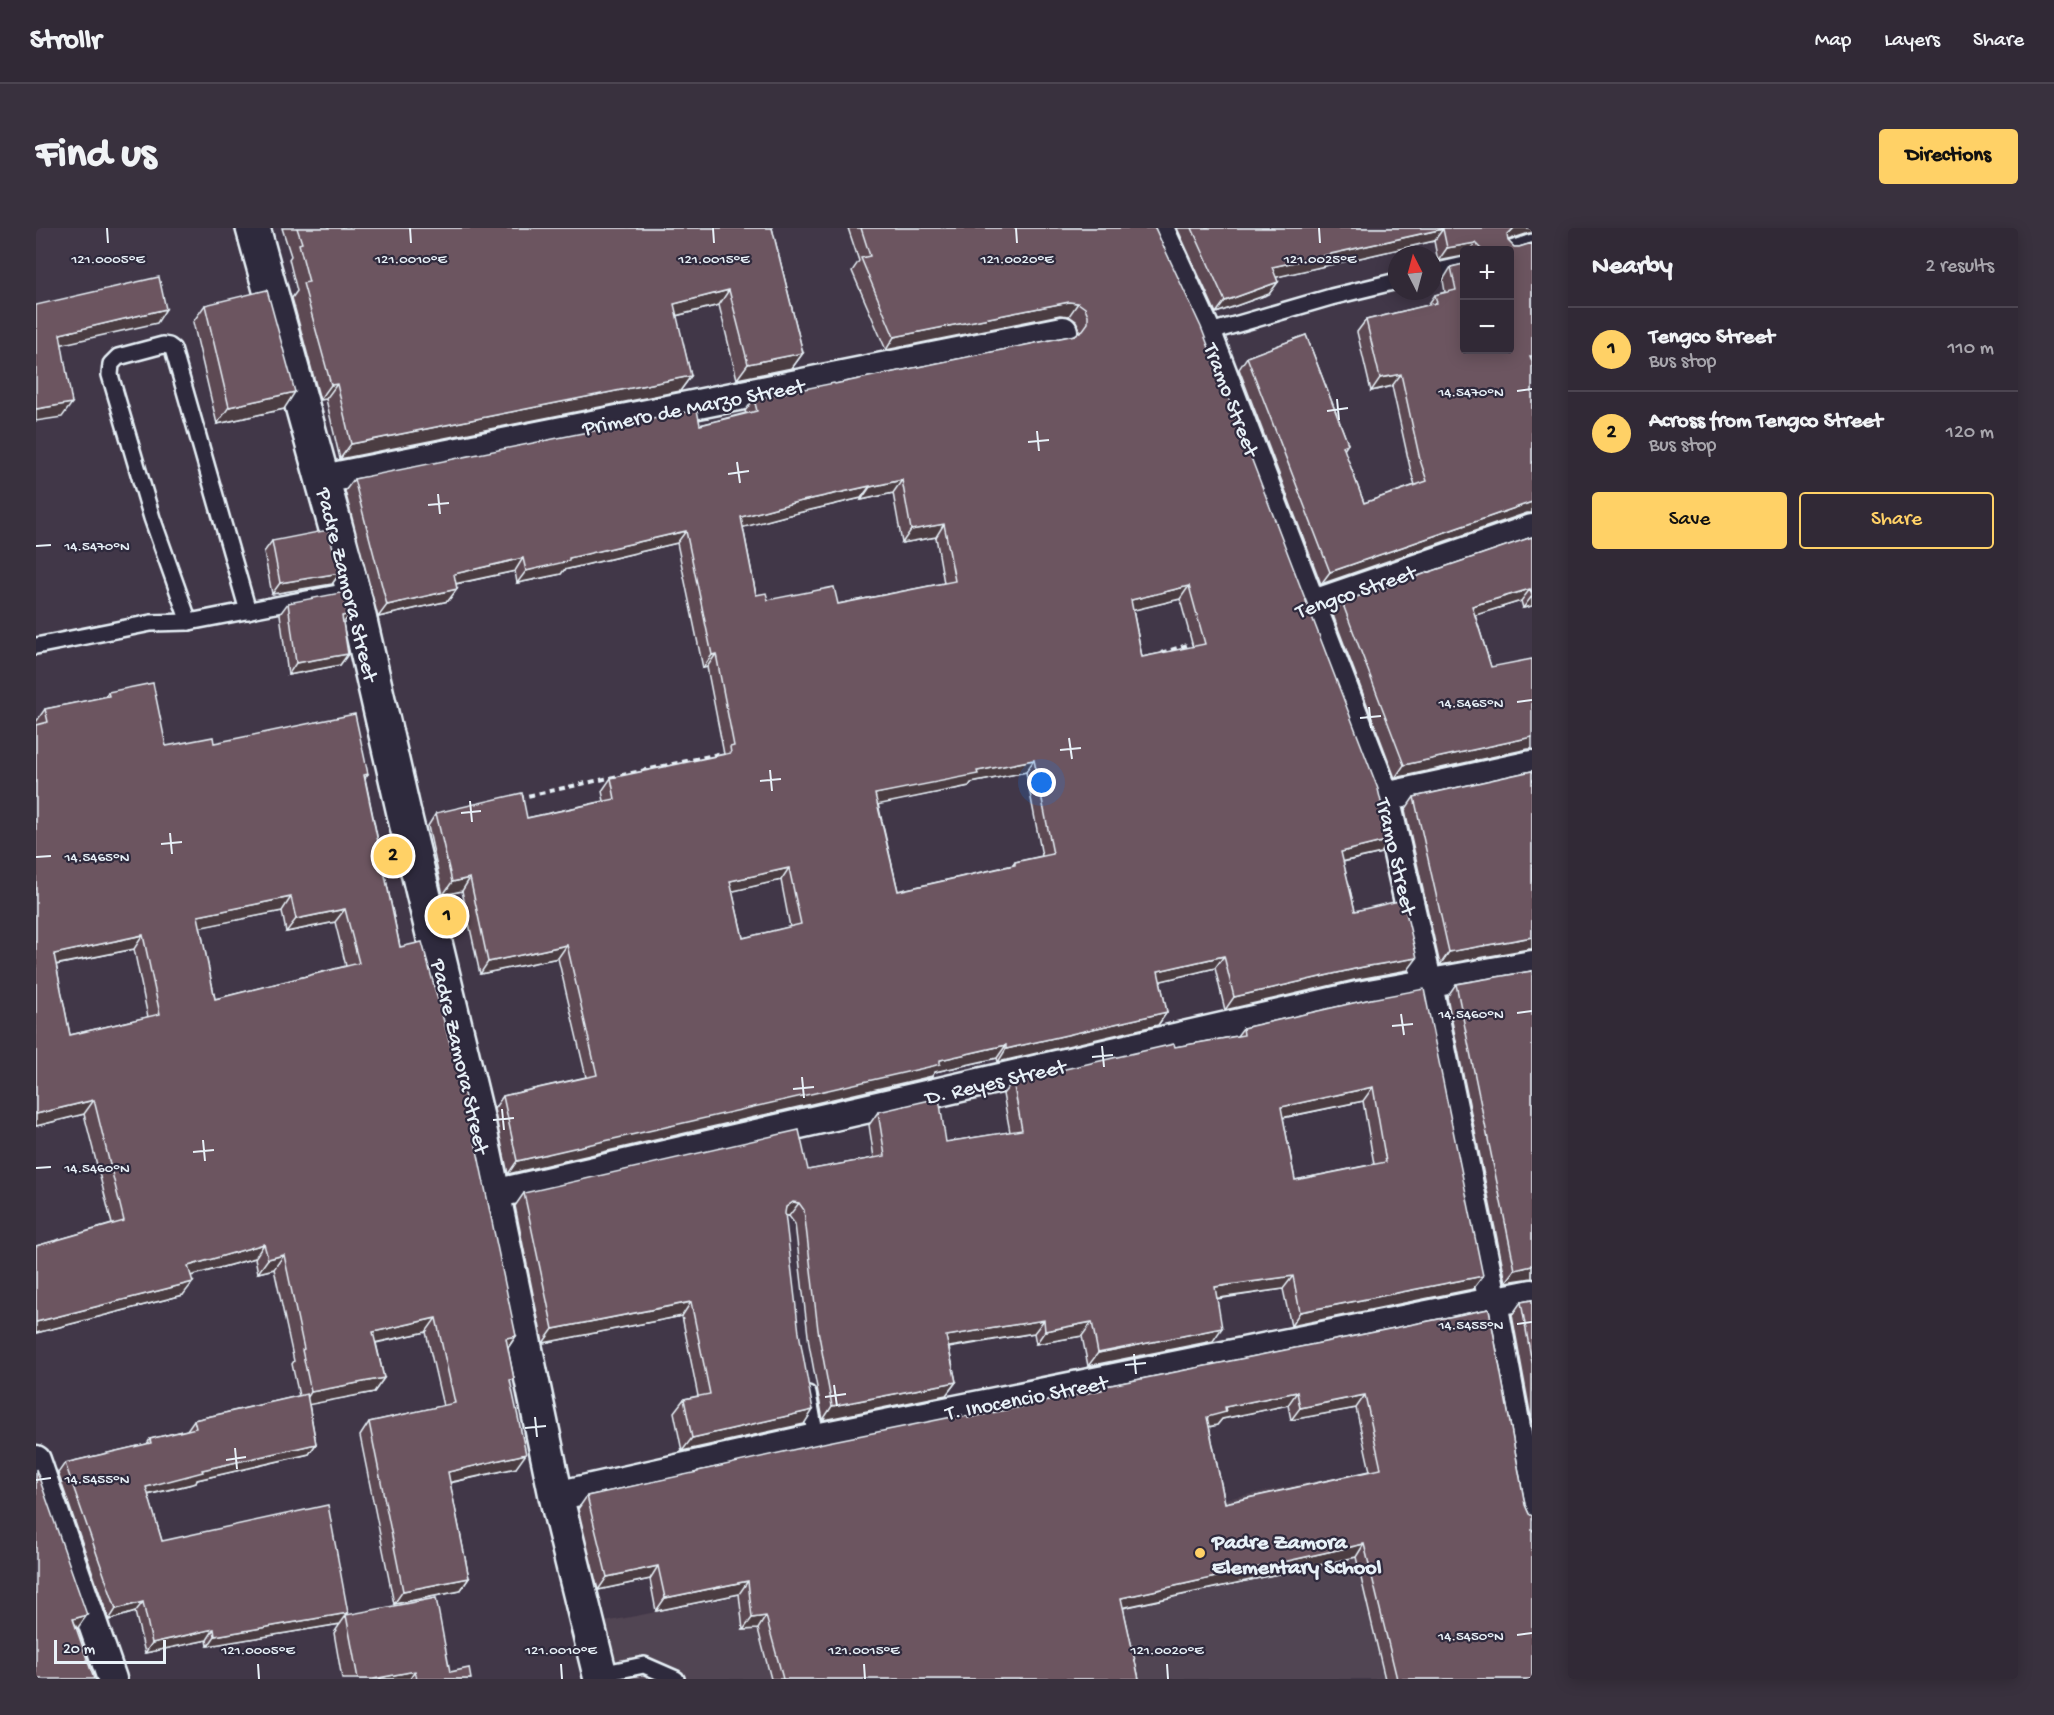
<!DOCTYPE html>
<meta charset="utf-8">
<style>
:root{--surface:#312936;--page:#39313e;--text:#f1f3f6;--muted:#a8a6ad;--line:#4c4551;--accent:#ffd166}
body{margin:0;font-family:"Gochi Hand",sans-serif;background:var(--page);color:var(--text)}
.controls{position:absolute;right:18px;top:18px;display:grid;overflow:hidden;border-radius:6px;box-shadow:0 3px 15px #0003}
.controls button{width:54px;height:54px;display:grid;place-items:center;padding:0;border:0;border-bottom:2px solid var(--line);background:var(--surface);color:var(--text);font:30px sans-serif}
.compass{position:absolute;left:1352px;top:18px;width:54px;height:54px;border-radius:50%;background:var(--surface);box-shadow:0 3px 15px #0003;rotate:354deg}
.scale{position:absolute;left:18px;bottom:15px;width:112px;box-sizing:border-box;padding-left:6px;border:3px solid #e8f1f8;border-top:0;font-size:16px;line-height:21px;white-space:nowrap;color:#e8f1f8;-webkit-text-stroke:4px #2f2a3d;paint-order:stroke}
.you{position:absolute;left:1006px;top:555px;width:21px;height:21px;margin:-15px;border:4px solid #fff;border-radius:50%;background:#1a73e8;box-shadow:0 0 0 9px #1a73e833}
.badge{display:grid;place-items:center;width:39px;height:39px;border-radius:50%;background:var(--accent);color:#111;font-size:20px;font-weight:700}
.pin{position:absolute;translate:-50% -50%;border:3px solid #fff;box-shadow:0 2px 6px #0006}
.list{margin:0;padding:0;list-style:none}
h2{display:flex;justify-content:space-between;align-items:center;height:78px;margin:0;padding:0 24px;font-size:26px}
h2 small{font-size:20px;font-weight:400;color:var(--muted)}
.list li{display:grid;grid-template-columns:39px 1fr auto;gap:18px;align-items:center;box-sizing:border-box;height:84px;padding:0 24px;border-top:2px solid var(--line)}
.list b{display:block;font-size:22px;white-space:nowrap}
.list p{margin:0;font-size:20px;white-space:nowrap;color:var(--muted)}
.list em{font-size:20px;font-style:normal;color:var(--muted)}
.actions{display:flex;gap:12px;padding:18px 24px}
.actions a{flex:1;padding:14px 0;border:2px solid var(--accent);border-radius:6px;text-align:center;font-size:21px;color:var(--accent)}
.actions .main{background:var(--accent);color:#111}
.map{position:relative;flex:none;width:1496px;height:1451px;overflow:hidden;border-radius:6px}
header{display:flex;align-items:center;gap:36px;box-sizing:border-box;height:84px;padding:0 30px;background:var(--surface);border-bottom:2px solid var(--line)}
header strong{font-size:28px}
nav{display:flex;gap:33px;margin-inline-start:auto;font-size:21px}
.intro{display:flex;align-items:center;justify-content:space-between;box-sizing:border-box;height:144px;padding:0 36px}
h1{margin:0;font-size:42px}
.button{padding:15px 27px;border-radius:6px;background:var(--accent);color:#111;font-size:21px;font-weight:700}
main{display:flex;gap:36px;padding:0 36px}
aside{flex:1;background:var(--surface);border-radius:6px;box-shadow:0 3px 15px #0003}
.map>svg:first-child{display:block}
.built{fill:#514452}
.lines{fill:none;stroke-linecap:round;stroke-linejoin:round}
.service-casing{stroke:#e8f1f8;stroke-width:20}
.minor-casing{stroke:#e8f1f8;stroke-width:33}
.tertiary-casing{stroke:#e8f1f8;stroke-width:38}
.path{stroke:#e8f1f8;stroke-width:4;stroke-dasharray:6 4.5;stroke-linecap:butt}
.service{stroke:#2f2a3d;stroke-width:15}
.minor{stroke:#2f2a3d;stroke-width:28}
.tertiary{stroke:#2f2a3d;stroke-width:33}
.wall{fill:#5d4953;stroke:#e8f1f8;stroke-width:1.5;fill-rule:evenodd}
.shaded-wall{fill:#4c3c43;stroke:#e8f1f8;stroke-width:1.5}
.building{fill:#6c5560;stroke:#e8f1f8;stroke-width:1.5;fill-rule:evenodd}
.ticks{fill:none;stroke:#e8f1f8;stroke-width:2}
.poi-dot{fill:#ffd166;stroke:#2f2a3d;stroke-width:2}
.labels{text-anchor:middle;stroke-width:4.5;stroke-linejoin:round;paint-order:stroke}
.street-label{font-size:22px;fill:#e8f1f8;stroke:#2f2a3d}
.poi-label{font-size:22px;font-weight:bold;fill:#e8f1f8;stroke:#2f2a3d;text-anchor:start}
.ticks-label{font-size:15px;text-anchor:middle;fill:#e8f1f8;stroke:#2f2a3d;stroke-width:4.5;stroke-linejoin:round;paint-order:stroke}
</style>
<header>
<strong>Strollr</strong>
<nav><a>Map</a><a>Layers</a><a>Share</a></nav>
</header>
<div class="intro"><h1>Find us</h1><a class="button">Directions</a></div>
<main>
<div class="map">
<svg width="1496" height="1451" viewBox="0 0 1496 1451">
<rect width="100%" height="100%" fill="#413748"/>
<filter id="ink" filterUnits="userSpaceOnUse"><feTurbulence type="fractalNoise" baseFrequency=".0167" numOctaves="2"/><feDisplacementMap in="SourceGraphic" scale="12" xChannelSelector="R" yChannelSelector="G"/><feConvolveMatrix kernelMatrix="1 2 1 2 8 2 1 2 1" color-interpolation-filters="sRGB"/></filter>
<g filter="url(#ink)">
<path class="built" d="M1392 1231 1438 1451H579L564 1395Z"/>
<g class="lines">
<defs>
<g id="service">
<path d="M1472 22 1496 14"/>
<path d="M1397 44 1428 37"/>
<path d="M1171 105 1295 69 1361 53"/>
<path d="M153 394 116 290 74 147 75 136 82 129 127 117 133 118 137 121 212 383"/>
<path d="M0 418 115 395 153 394 317 362"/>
<path d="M772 1166 780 1210"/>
<path d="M564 1446 608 1437 640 1451"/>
</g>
<g id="minor">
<path d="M1123 0 1171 105 1349 569 1392 757 1457 1074 1496 1287"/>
<path d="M287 251 1027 103"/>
<path d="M1275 377 1496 301"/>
<path d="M1349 569 1496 537"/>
<path d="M458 966 1322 768 1496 737"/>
<path d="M0 1232 76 1451"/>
<path d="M520 1268 780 1210 1496 1066"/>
</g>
<path id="tertiary" d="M217 0 317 362 370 594 442 893 520 1268 565 1451"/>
</defs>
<use href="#service" class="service-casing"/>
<use href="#minor" class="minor-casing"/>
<use href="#tertiary" class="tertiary-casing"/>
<g class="path">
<path d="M1125 425 1161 414"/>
<path d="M482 570 691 524"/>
</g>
<use href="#service" class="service"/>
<use href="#minor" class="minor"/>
<use href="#tertiary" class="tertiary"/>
</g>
<g class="wall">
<path d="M246 0H736L767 125 756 140 701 151 683 77 640 88 655 148 644 163 304 231 290 171 284 172 256 70 261 63 253 31 255 28Z"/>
<path d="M812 0H1119L1354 612 1345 625 1307 634 1319 683 1372 742 1318 752 1189 782 1179 740 1124 753 1131 784 1122 797 962 834 961 830 899 844 896 848 888 850 472 946 458 881 467 868 550 849 522 730 444 746 426 663 407 667 392 598 400 585 491 590 568 573 566 563 575 550 688 526 671 439 667 440 641 315 528 342 525 346 481 355 479 343 420 356 421 361 412 373 342 389 309 263 318 251 664 197 710 185 709 183 718 171 799 156 1039 107 1043 105V99L1040 93 1033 88 1024 87 850 122 816 43 823 33ZM857 265 866 315 900 309 908 355 802 376 732 372 720 367 707 299 749 288 825 270V272ZM1144 371 1157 419 1106 429 1097 382ZM990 544 1006 628 979 634 977 637 862 663 842 576 933 558 935 555ZM745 652 754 699 707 710 696 663Z"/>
<path d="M1141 0H1496V5H1493L1472 12V13L1478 19H1483L1496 15V285H1491L1285 356 1203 141 1211 129 1270 107 1312 216 1308 222 1328 275 1379 257 1375 244 1356 158 1335 163 1321 104 1330 92 1392 77 1399 67 1409 64 1407 52 1415 39 1428 36V122H1473V22H1428V28L1402 33 1398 13 1240 49 1242 54 1233 66 1180 85Z"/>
<path d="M169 77 248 181 181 196 157 94Z"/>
<path d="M1496 309V378L1487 380 1485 373 1439 387 1455 439 1492 521 1359 550 1297 387 1306 374Z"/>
<path d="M236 313 304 345 296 356 236 366 228 324Z"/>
<path d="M252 375 314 386 307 395 312 426 304 437 252 447 244 386Z"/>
<path d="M72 464 130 518 178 515 332 546 329 550 364 719 480 1108 472 1120 480 1240 414 1255 433 1350 424 1363 358 1376 324 1208 333 1194 407 1178 390 1104 340 1115 348 1150 338 1164 273 1176 280 1216 273 1226 161 1252 160 1255 112 1267 126 1313 312 1385 310 1387 414 1444 435 1451H306L298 1405 304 1396 172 1418 171 1412 109 1425 99 1384 73 1392 22 1245 29 1235 111 1216 114 1211 151 1202 158 1192 263 1168 256 1136 258 1133 238 1041 222 1045 219 1030 155 1048 147 1067 0 1105V1018L76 996 48 886 0 898V494L9 481 69 469ZM246 683 250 704 299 694 310 738 179 771 164 699ZM98 721 112 789 34 807 20 737Z"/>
<path d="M1496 543V721H1493L1404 737 1369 582 1378 569Z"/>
<path d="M1496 743V1050L1470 1054 1411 769 1420 756Z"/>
<path d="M1335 771 1447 1048 1437 1061 1255 1098 1247 1061 1181 1071 1177 1113 1052 1138 1046 1108 1000 1116 998 1105 913 1120 920 1154 910 1167 787 1192 773 1116 759 996 753 988H749L768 1196 646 1223 638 1184 648 1171 662 1168 646 1088 507 1115 479 978 488 965 772 942 838 930 833 897 842 884 910 914 974 904 967 866 977 853 1139 819 1201 808 1207 800ZM1327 873 1338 936 1259 952 1247 890Z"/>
<path d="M1496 1072V1195L1476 1087 1485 1074Z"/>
<path d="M1453 1081 1489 1277 1493 1286 1496 1451H1349L1320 1329 1087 1380 1103 1451H735L722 1401 707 1402 703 1366 620 1383 614 1351 562 1362 542 1281 551 1268 660 1245 662 1243 926 1189 932 1190 1063 1162 1065 1159ZM1252 1177 1255 1192 1320 1180 1334 1243 1189 1275 1173 1199 1181 1197 1186 1191Z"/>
</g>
<g class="shaded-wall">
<path d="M1478 0H1496V5H1493L1469 13 1471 7Z"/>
<path d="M1407 1 1398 13 1228 52 1236 39Z"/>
<path d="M1439 15 1434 22H1428V28L1402 33 1411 20Z"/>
<path d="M1242 54 1233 66 1180 85 1189 73Z"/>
<path d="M693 62 683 77 627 91 638 76Z"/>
<path d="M1033 74 1042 75 1033 88 1024 87 850 122 858 109Z"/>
<path d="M130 81 121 95 14 119 24 106Z"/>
<path d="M767 125 756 140 701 151 712 136Z"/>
<path d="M1365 146 1356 158 1335 163 1344 150Z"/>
<path d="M655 148 644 163 304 231 315 216Z"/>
<path d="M301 156 290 171 284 172 295 157Z"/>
<path d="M259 164 248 181 181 196 193 179Z"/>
<path d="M36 175 26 189 0 193V181Z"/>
<path d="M866 252 857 265 825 272 834 259Z"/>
<path d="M834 258 825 270 749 288 697 302 705 289 757 275Z"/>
<path d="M1496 274V285H1491L1285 356 1294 344Z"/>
<path d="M908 296 900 309 866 315 875 302Z"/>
<path d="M650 303 641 315 528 342 525 346 481 355 490 343 533 330Z"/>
<path d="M487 330 479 343 409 358 418 346Z"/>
<path d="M304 345 296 356 236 366 244 355Z"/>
<path d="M1153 358 1144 371 1086 385 1095 372Z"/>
<path d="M421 361 412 373 342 389 351 377Z"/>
<path d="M1494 361 1485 373 1427 391 1436 378Z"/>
<path d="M1496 368V378L1487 380Z"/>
<path d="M314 386 306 397V388Z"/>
<path d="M312 426 304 437 252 447 260 435Z"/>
<path d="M680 426 671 439 667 440 676 427Z"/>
<path d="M1496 509V521H1492L1359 550 1368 537Z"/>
<path d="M998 532 990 544 935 555 933 558 831 579 839 566 941 543Z"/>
<path d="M1354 612 1345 625 1296 636 1305 624Z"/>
<path d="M753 640 745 652 685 666 694 653Z"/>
<path d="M434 650 426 663 407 667 416 654Z"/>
<path d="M255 669 246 683 152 702 162 688Z"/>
<path d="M309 681 299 694 250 704 260 691Z"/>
<path d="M107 707 98 721 8 739 18 726Z"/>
<path d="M1496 709V721H1493L1404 737 1413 724Z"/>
<path d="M531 717 522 730 444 746 452 734Z"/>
<path d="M1188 728 1179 740 1113 756 1122 743Z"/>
<path d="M1381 730 1372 742 1318 752 1189 782 1198 769 1327 739Z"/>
<path d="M1131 784 1122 797 962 834 970 821Z"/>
<path d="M970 817 961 830 899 844 896 848 888 850 472 946 481 933 904 832Z"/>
<path d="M1337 859 1327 873 1235 892 1245 879Z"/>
<path d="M58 872 48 886 0 898V886Z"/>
<path d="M757 974 763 975 753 988 747 987 750 979Z"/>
<path d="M228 1016 219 1030 143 1051 152 1038Z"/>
<path d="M248 1027 238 1041 222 1045 232 1031Z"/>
<path d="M1496 1038V1050L1470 1054 1479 1042Z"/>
<path d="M1257 1048 1247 1061 1169 1072 1179 1059Z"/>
<path d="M1447 1048 1437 1061 1255 1098 1264 1084Z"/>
<path d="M157 1054 147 1067 0 1105V1094Z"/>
<path d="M655 1074 646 1088 507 1115 517 1101Z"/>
<path d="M400 1090 390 1104 328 1117 337 1104Z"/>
<path d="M1008 1092 998 1105 901 1121 910 1108Z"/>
<path d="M1056 1094 1046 1108 1000 1116 1009 1103Z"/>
<path d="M1186 1100 1177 1113 1052 1138 1062 1125Z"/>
<path d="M480 1108 470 1122V1110Z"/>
<path d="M348 1150 338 1164 266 1178 275 1164Z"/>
<path d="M920 1154 910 1167 787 1192 796 1178Z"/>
<path d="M1261 1164 1252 1177 1186 1191 1181 1197 1162 1201 1171 1189 1189 1179Z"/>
<path d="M1329 1167 1320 1180 1255 1192 1264 1180Z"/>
<path d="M777 1182 768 1196 646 1223 656 1210Z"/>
<path d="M280 1216 273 1226 161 1252 160 1255 102 1269 110 1259 166 1242Z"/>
<path d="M490 1226 480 1240 402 1257 412 1244Z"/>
<path d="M1328 1316 1320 1329 1076 1382 1085 1370Z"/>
<path d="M622 1338 614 1351 562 1362 571 1349Z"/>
<path d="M433 1350 424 1363 358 1376 367 1363Z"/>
<path d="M712 1353 703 1366 620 1383 629 1370Z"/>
<path d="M107 1374 99 1384 73 1392 80 1381Z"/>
<path d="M312 1385 304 1396 172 1418 179 1408Z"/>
<path d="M51 1387 41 1401 37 1391Z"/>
<path d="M730 1388 722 1401 707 1402 716 1390Z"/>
<path d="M178 1401 171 1412 109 1425 116 1415Z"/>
<path d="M379 1443 374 1451H337Z"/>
</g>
<g class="building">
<path d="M261 0H736L767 125 712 136 693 62 638 76 655 148 315 216 301 156 295 157 267 55 273 54 263 16 266 15Z"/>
<path d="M825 0H1119L1165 99 1342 561 1354 612 1305 624 1319 683 1367 672 1381 730 1327 739 1198 769 1188 728 1122 743 1131 784 970 821V817L904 832V836L897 838 481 933 467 868 561 847 531 717 452 734 434 650 416 654 400 585 486 565 491 590 579 571 575 550 695 525 694 519 698 518 680 426 676 427 650 303 533 330V333L490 343 487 330 418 346 421 361 351 377 318 251 661 182 664 197 721 183 718 171 798 155 799 156 1039 107 1047 102 1052 95V87L1049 80 1042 75 1033 74 858 109 825 30 834 28ZM866 252 875 302 908 296 919 353 802 376 798 359 732 372 730 365 720 367 705 289 757 275 834 258V259ZM1153 358 1169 416 1106 429 1095 372ZM998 532 1017 626 979 634V637L862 663 839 566 942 546 941 543ZM753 640 765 696 707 710 694 653Z"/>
<path d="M1156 0H1478L1471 7 1472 13 1478 19H1483L1496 15V128H1494L1496 133V274L1294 344 1211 129 1270 107 1312 216 1307 218 1328 275 1391 253 1384 232 1365 146 1344 150 1330 92 1401 75 1399 67 1420 62 1415 39 1428 36V122H1473V22H1446L1439 15 1411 20 1407 1 1236 39 1242 54 1189 73Z"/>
<path d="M123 49 130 81 24 106 36 175 0 181V77Z"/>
<path d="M231 62 259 164 193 179 169 77Z"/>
<path d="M292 302 304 345 244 355 236 313Z"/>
<path d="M1496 309V368L1494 361 1436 378 1455 439 1496 431V509L1368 537 1306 374Z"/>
<path d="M309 364 314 386 306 388 312 426 260 435 252 375Z"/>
<path d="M117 455 130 518 177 509 178 515 319 486 332 546 328 547 364 719 386 714 433 884 480 1108 470 1110 478 1151 474 1152 490 1226 412 1244 433 1350 367 1363 333 1194 419 1175 400 1090 337 1104 348 1150 275 1164 266 1122 268 1121 248 1027 232 1031 228 1016 152 1038 157 1054 0 1094V1018L88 993 58 872 0 886V497L12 494 9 481 73 468 72 464ZM255 669 260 691 309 681 323 735 179 771 162 688ZM107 707 124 786 34 807 18 726Z"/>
<path d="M1496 543V709L1413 724 1378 569Z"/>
<path d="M1496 743V1038L1479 1042 1420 756Z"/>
<path d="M1388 761 1447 1048 1264 1084 1257 1048 1179 1059 1186 1100 1062 1125 1056 1094 1009 1103 1008 1092 910 1108 920 1154 796 1178 782 1102 768 982 763 975 757 974 750 979 749 985 763 1105 777 1182 656 1210 648 1171 674 1166 655 1074 517 1101 488 965 763 902 772 942 849 928 842 884 903 870 910 914 986 902 977 853 1138 816 1139 819 1208 807 1207 800 1335 771ZM1337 859 1350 934 1259 952 1245 879Z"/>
<path d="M1496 1072V1135L1485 1074Z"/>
<path d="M1453 1081 1489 1277 1493 1286 1496 1288V1451H1361L1328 1316 1085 1370 1103 1451H747L730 1388 716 1390 712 1353 629 1370 622 1338 571 1349 551 1268 662 1244V1243L792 1214 926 1187V1189L932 1188V1190L1066 1162 1065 1159ZM1261 1164 1264 1180 1329 1167 1345 1241 1189 1275 1171 1189 1190 1184 1189 1179Z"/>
<path d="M271 1166 280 1216 166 1242 167 1244 110 1259 126 1313 292 1277 312 1385 179 1408 178 1401 116 1415 107 1374 80 1381 29 1235 115 1215 114 1211 160 1200 158 1192Z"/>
<path d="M0 1241 51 1387 37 1391 58 1451H0Z"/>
<path d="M400 1370 414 1444 433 1440 435 1451H381L379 1443 337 1451H322L310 1387Z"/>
</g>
</g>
<path class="ticks" d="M71 0 72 15M374 0 375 15M677 0 678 15M980 0 981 15M1283 0 1284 15M1481 163 1496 161M1301 171 1303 192M1291 183 1312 180M1001 203 1003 223M992 214 1013 212M701 234 704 255M692 246 713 243M402 266 404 286M392 277 413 275M0 318 15 317M1481 474 1496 472M1333 479 1335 500M1324 490 1345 488M1033 510 1036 531M1024 522 1045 520M734 542 736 563M724 553 745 551M434 573 436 594M425 585 445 583M134 605 136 626M125 616 146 614M0 629 15 628M1481 785 1496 783M1365 786 1368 807M1356 798 1377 796M1066 818 1068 839M1056 829 1077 827M766 849 768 870M757 861 778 859M466 881 468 902M457 892 478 890M167 912 169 933M157 924 178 922M0 940 15 939M1481 1096 1496 1094M1098 1126 1100 1146M1089 1137 1110 1135M798 1157 801 1178M789 1169 810 1166M499 1189 501 1209M489 1200 510 1198M199 1220 201 1241M190 1232 210 1229M0 1252 15 1250M1481 1407 1496 1405M222 1436 223 1451M525 1436 526 1451M828 1436 829 1451M1131 1436 1132 1451"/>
<circle class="poi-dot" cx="1164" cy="1325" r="6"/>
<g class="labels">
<g class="street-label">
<text transform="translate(1197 171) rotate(69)" y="8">Tramo Street</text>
<text transform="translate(657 177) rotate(-11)" y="8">Primero de Marzo Street</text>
<text transform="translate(313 356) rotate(76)" y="8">Padre Zamora Street</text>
<text transform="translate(1319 362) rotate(-19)" y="8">Tengco Street</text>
<text transform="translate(1362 628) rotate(77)" y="8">Tramo Street</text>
<text transform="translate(426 828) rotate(77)" y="8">Padre Zamora Street</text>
<text transform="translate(959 852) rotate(-13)" y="8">D. Reyes Street</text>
<text transform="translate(990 1168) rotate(-11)" y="8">T. Inocencio Street</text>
</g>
<g class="poi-label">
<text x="1176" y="1320">Padre Zamora<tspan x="1176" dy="25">Elementary School</tspan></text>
</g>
</g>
<g class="ticks-label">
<text x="72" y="35">121.0005°E</text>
<text x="375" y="35">121.0010°E</text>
<text x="678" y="35">121.0015°E</text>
<text x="981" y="35">121.0020°E</text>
<text x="1284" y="35">121.0025°E</text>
<text x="1435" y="168">14.5470°N</text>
<text x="61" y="322">14.5470°N</text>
<text x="1435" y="479">14.5465°N</text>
<text x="61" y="633">14.5465°N</text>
<text x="1435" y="790">14.5460°N</text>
<text x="61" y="944">14.5460°N</text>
<text x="1435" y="1101">14.5455°N</text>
<text x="61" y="1255">14.5455°N</text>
<text x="1435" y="1412">14.5450°N</text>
<text x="222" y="1426">121.0005°E</text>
<text x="525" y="1426">121.0010°E</text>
<text x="828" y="1426">121.0015°E</text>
<text x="1131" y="1426">121.0020°E</text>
</g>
</svg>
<div class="controls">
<button>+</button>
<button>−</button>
</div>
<svg class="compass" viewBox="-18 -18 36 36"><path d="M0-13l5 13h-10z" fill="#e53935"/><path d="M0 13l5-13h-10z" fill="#a8a6ad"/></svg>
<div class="scale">20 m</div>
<div class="you"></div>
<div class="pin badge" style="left:411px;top:688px">1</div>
<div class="pin badge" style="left:357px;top:628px">2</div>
</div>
<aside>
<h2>Nearby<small>2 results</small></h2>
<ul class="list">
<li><span class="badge">1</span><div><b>Tengco Street</b><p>Bus stop</p></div><em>110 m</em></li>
<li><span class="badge">2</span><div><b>Across from Tengco Street</b><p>Bus stop</p></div><em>120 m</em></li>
</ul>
<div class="actions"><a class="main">Save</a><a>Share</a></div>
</aside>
</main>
